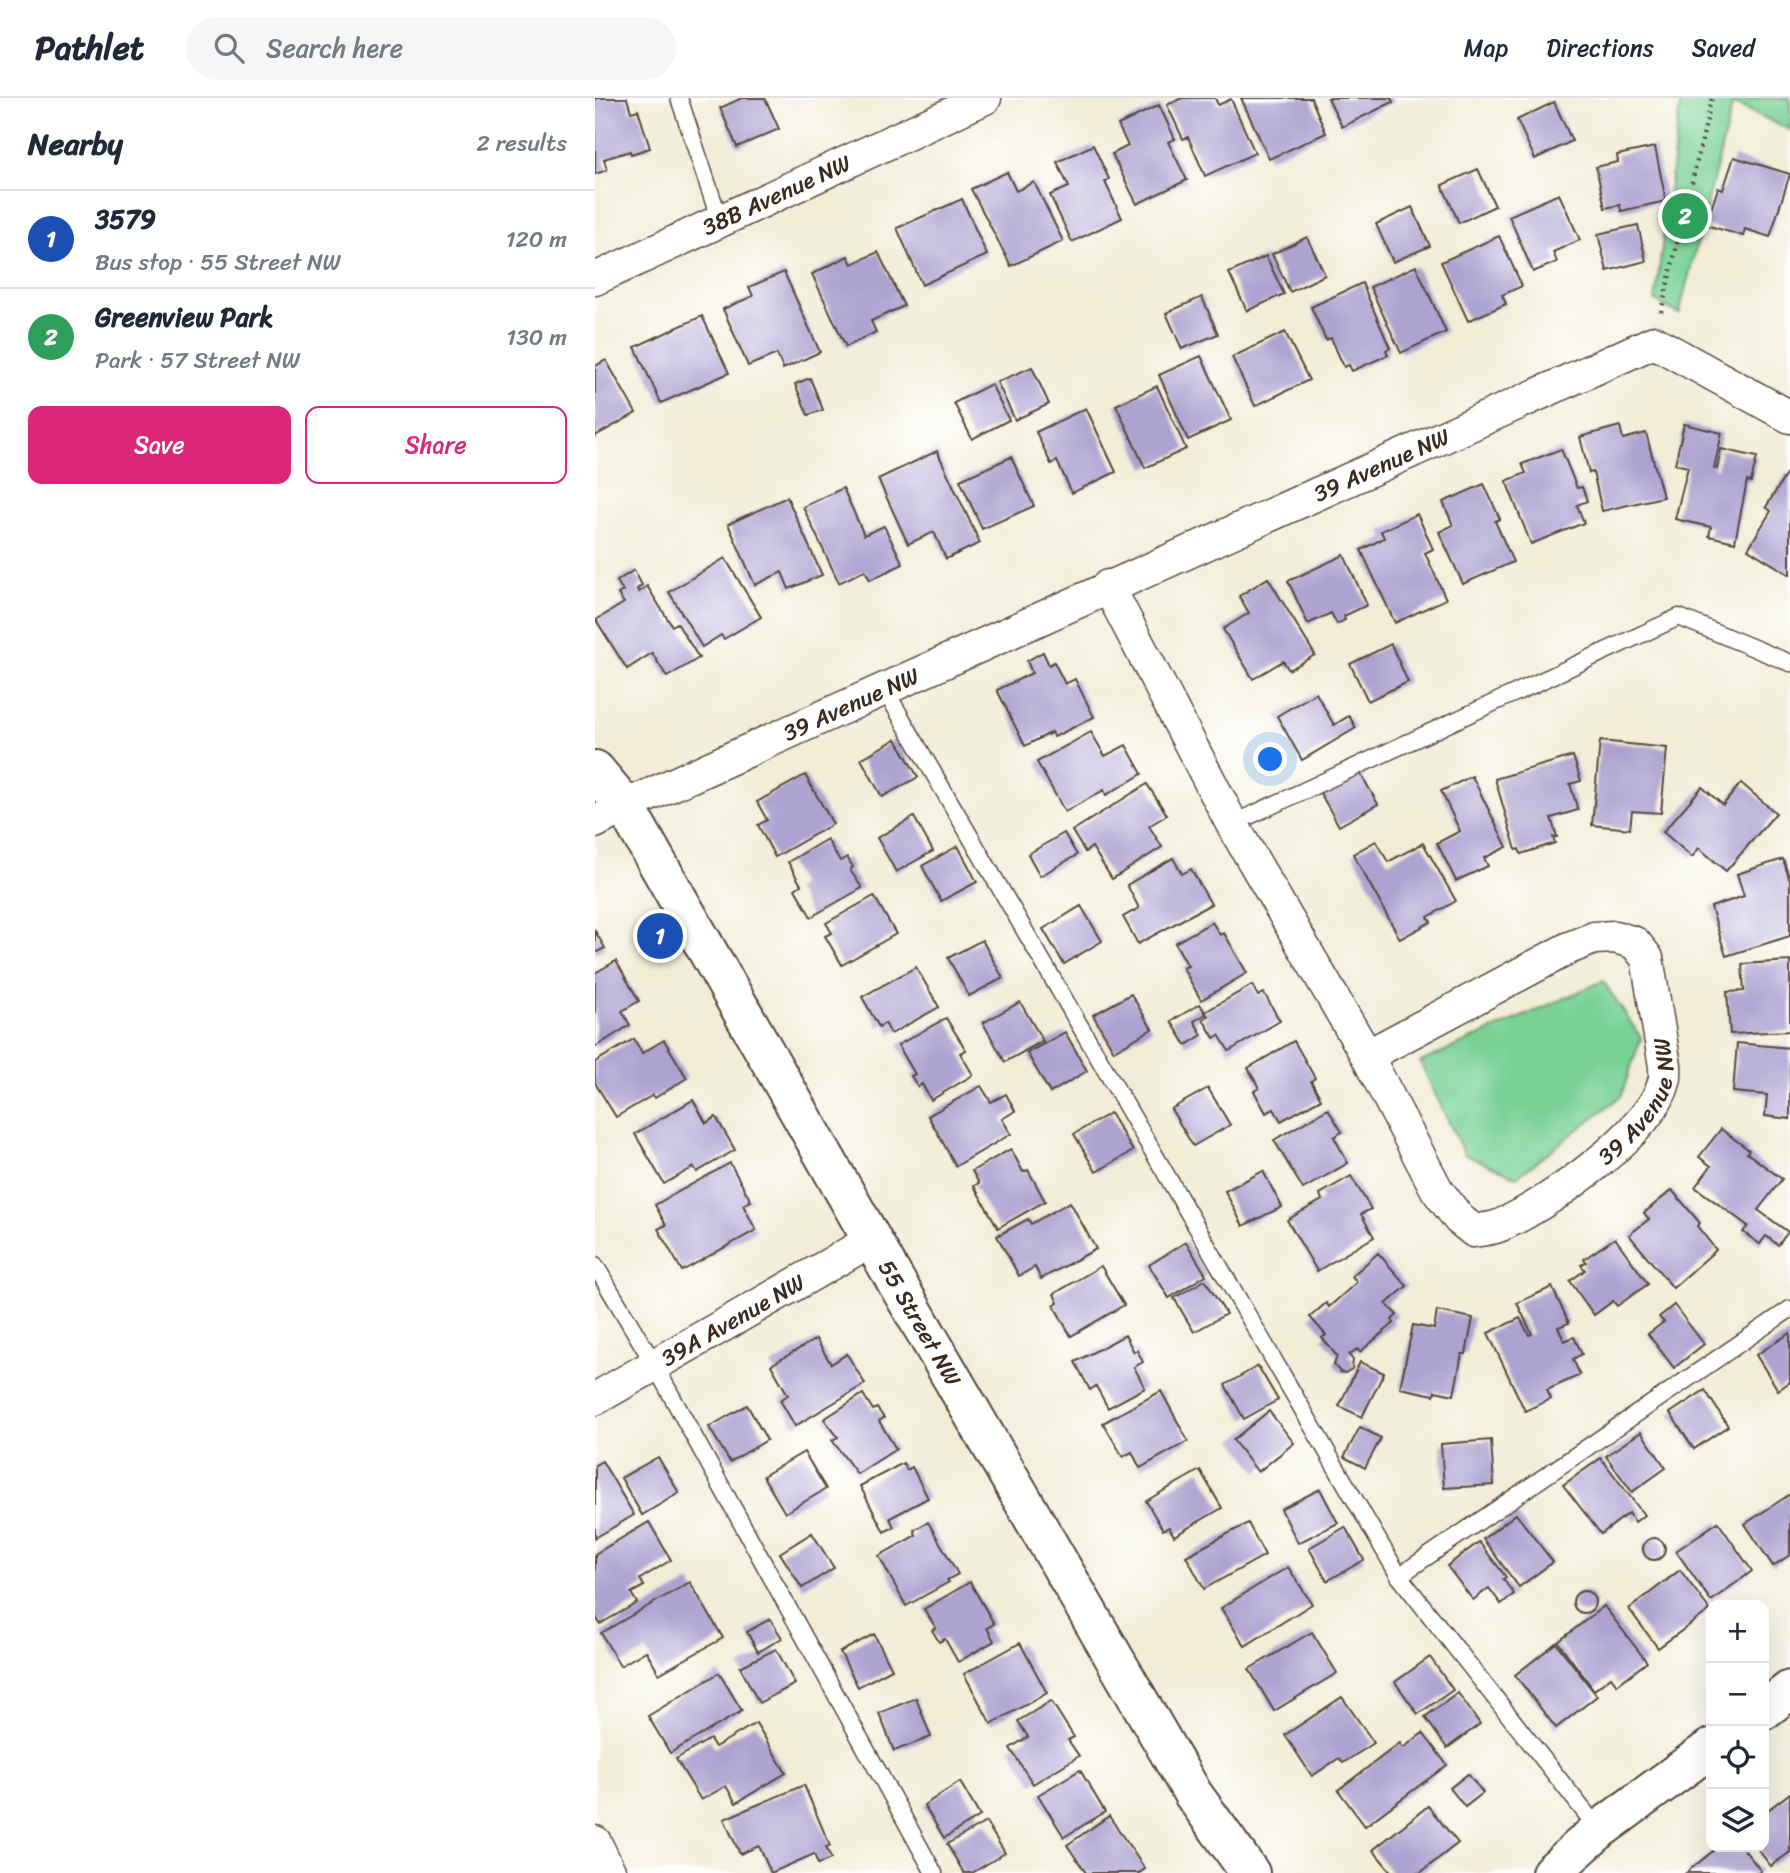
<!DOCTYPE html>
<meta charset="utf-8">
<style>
:root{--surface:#fff;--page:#f6f6f7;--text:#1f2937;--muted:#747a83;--line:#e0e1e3;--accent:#db2777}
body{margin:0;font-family:Sriracha,sans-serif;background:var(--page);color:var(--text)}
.controls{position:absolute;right:21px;bottom:21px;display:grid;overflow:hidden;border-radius:14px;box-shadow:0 7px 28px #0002}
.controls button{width:63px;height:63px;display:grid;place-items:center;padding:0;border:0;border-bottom:2px solid var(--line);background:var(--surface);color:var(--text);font:35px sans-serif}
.you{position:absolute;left:676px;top:662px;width:24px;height:24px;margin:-18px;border:5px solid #fff;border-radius:50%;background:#1a73e8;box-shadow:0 0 0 10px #1a73e833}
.badge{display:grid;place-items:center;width:46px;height:46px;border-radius:50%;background:var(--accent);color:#fff;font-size:23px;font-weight:700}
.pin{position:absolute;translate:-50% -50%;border:4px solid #fff;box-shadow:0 2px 7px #0006}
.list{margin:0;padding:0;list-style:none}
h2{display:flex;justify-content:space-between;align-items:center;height:91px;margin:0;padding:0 28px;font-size:30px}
h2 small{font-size:23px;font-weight:400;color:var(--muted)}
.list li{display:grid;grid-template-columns:46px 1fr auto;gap:21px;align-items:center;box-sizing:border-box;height:98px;padding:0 28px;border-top:2px solid var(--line)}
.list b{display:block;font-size:26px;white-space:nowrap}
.list p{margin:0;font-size:23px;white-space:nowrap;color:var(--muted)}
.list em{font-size:23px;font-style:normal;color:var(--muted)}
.actions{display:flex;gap:14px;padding:21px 28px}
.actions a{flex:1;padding:16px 0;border:2px solid var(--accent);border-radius:14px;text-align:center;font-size:24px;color:var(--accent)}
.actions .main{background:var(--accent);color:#fff}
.icon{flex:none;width:38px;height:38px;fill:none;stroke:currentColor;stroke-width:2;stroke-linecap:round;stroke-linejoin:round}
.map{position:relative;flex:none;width:1195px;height:1775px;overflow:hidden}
header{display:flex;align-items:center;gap:42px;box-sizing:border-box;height:98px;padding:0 35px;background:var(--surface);border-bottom:2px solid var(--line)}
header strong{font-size:33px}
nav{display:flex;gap:38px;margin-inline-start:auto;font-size:24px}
.search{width:490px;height:63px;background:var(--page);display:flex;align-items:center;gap:18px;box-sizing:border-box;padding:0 24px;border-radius:38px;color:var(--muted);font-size:26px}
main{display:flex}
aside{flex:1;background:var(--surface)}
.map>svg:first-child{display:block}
.green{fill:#7ad196;stroke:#5a7e5a;stroke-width:2}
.building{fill:#aca3d0}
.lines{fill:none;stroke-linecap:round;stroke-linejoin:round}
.lane-casing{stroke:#56473a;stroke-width:19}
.street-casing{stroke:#56473a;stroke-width:35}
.secondary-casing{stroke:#56473a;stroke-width:42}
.path{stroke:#56473a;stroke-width:4.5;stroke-dasharray:2 5;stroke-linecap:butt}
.lane{stroke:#fff;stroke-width:16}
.street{stroke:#fff;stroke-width:32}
.secondary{stroke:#fff;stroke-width:38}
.labels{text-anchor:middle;stroke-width:7;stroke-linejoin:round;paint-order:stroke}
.street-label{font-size:23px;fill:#3b2a1e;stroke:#fff}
</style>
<header>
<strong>Pathlet</strong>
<div class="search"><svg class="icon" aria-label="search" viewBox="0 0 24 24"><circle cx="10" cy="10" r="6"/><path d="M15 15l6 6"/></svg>Search here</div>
<nav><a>Map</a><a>Directions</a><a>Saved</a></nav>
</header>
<main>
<aside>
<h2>Nearby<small>2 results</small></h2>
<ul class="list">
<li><span class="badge" style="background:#1a4fb4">1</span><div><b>3579</b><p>Bus stop · 55 Street NW</p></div><em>120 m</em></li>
<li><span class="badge" style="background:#2e9e5b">2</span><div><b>Greenview Park</b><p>Park · 57 Street NW</p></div><em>130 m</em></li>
</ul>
<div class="actions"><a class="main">Save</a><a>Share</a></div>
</aside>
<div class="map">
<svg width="1195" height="1775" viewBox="0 0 1195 1775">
<rect width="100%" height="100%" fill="#fff"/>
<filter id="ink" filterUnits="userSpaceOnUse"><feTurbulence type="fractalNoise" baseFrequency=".0143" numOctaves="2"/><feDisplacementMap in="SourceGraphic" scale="14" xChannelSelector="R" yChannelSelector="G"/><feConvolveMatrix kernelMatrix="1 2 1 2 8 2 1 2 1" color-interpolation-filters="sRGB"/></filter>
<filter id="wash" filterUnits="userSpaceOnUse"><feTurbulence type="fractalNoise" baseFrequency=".00686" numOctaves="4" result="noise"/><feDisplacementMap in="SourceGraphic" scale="28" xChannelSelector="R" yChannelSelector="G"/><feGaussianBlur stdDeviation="1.57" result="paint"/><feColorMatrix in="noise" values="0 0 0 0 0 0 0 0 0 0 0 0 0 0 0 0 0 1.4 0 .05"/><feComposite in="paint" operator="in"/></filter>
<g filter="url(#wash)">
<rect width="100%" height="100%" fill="#f1edd7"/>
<g class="green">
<path d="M1086 0H1195V32L1138 5 1084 216 1060 203Z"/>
<path d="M1008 883 1046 940 1026 998 922 1079 869 1056 825 964Z"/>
</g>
<g id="blocks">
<g class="building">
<path d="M0 0H32L36 14 43 12 55 50 36 56 35 53 9 61 12 72 0 76Z"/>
<path d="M147 0H170L184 31 142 49 125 10Z"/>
<path d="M587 0H620L623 7 636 1 660 55 610 78 593 39 588 41 572 7Z"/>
<path d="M646 0H716L731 35 674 61Z"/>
<path d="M733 0H796L798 4 747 29Z"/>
<path d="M959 4 977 43 940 61 922 22Z"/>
<path d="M564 7 580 41 573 44 592 82 542 106 517 56 533 48 523 27Z"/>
<path d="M498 47 514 81 510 84 527 120 477 144 455 97 474 89 462 64Z"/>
<path d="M1060 49 1071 103 1026 113 1025 107 1010 110 1001 69 1023 64 1022 57Z"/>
<path d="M1139 59 1195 76 1175 139 1150 131 1148 138 1111 127 1123 90 1128 92Z"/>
<path d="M883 71 900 108 864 125 847 87Z"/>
<path d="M412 74 421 93 439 84 468 143 416 168 376 91Z"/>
<path d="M964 96 985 142 958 154 962 164 938 174 914 118Z"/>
<path d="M367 101 392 157 327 187 302 130Z"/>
<path d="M817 109 835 148 798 164 781 126Z"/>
<path d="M1043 127 1051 163 1012 173 1003 136Z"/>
<path d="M904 138 927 188 907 197 911 206 873 223 846 164Z"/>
<path d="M712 139 730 177 695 194 677 156Z"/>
<path d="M283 154 309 208 276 223 281 234 251 249 217 176 253 158 257 166Z"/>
<path d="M671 158 689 196 652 213 634 175Z"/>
<path d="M821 168 851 234 806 255 775 189Z"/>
<path d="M189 174 225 254 188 271 182 256 153 268 128 211 158 198 154 189Z"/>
<path d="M767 185 795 250 791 252 793 257 757 273 754 267 749 269 736 240 731 242 716 209Z"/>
<path d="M607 199 623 236 587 251 571 215Z"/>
<path d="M107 218 134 275 66 305 40 249Z"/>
<path d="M690 234 714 282 660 308 637 259Z"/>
<path d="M606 258 636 322 593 342 564 277Z"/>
<path d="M11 262 41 315 0 338V268Z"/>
<path d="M437 269 454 306 420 322 402 284Z"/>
<path d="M215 280 228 312 213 317 200 286Z"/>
<path d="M396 286 414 322 377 341 359 305Z"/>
<path d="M562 288 591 351 550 370 521 307Z"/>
<path d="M491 310 521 374 477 395 462 363 456 366 441 334Z"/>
<path d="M1089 326 1127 335 1119 370 1122 371 1126 351 1162 359 1156 384 1152 383 1140 444 1114 438 1116 429 1080 421 1093 369 1080 366Z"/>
<path d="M1025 328 1028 341 1051 335 1068 399 1007 413 998 374 994 375 985 339Z"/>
<path d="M966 351 982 390 987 389 992 403 982 407 989 425 936 446 911 383 931 375 927 366Z"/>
<path d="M342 353 385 445 351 461 339 434 313 446 283 381Z"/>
<path d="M416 359 439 408 387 431 365 382Z"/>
<path d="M1192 375 1195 376V477L1153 451 1176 413 1171 409Z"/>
<path d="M889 386 905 421 900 423 918 464 868 486 844 434 858 427 848 404Z"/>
<path d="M248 390 269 437 289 428 308 466 275 482 270 472 244 485 208 409Z"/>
<path d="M192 399 227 477 194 491 187 474 160 487 133 426Z"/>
<path d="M822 416 838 451 830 455 851 501 800 525 766 452 789 440 786 433Z"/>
<path d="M749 457 772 507 749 518 750 522 742 526 736 515 713 526 693 483Z"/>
<path d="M130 460 166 519 129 541 126 537 107 549 74 494Z"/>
<path d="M39 472 47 487 42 491 44 494 52 488 77 528 82 525 104 560 72 579 57 555 32 571 1 522 29 505 23 496 28 493 22 483Z"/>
<path d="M673 480 720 557 694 572 688 563 658 581 628 531 654 515 644 498Z"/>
<path d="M796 546 813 584 773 603 755 566Z"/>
<path d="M448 554 454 567 459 564 470 586 480 581 499 619 459 639 457 634 430 648 402 592 437 575 432 563Z"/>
<path d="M721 595 739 627 754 618 761 630 707 662 682 618Z"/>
<path d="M496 634 510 658 531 647 547 676 511 697 509 692 470 714 442 664Z"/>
<path d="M301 641 323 679 287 699 266 661Z"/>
<path d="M1005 643 1072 650 1066 715 1037 713 1035 731 997 727Z"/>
<path d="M978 658 986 683 975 686 983 712 956 720 962 739H958L960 745 926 756 924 751 921 752 900 681Z"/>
<path d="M763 671 783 706 744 728 724 693Z"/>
<path d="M210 677 238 726 180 759 163 727 172 722 162 704Z"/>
<path d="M877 678 912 749 889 760 893 768 861 783 842 745 865 733 846 693Z"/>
<path d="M1146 685 1181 715 1131 773 1104 750 1097 759 1068 734 1107 689 1128 707Z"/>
<path d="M552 686 572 717 554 728 567 749 517 781 497 749 490 754 477 733Z"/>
<path d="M319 719 338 753 301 774 282 740Z"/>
<path d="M469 735 482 757 445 778 433 756Z"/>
<path d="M232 741 245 763 252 759 258 769 255 772 267 790 216 819 200 791 206 787 193 764Z"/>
<path d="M781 743 793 764 828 745 861 803 833 819 836 824 805 841 758 756Z"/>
<path d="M363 748 382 784 346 803 327 768Z"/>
<path d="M578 760 587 776 596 771 616 806 543 846 528 819 544 810 532 787Z"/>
<path d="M1188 761 1195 783V838L1131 858 1116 809 1149 798 1142 776Z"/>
<path d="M279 798 301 836 247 867 230 838 237 835 231 825Z"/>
<path d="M486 808 507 843 469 866 448 831Z"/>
<path d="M617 824 625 837 629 835 652 875 606 902 588 870 593 868 580 845Z"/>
<path d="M0 833 10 850 0 855Z"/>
<path d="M387 842 408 880 374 898 353 860Z"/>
<path d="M21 863 44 903 27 913 35 927 0 949V875Z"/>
<path d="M1195 863V933L1135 936 1132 894 1149 893 1147 866Z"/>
<path d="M321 869 344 909 296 936 290 925 284 929 267 899Z"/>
<path d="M657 887 663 898 669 895 685 923 634 953 624 937 619 940 608 921 613 918 610 914Z"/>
<path d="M536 896 557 931 519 953 498 917Z"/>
<path d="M425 904 448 943 410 964 388 925Z"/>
<path d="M605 906 611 916 599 923 607 937 591 947 576 923Z"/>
<path d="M351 920 371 952 365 955 378 977 336 1002 327 986 323 989 316 978 320 976 303 947Z"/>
<path d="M470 934 492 973 455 995 432 955Z"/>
<path d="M39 941 47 955 69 942 92 980 60 1000 58 997 21 1019 0 985V964Z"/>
<path d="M699 943 720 980 716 983 726 1001 686 1023 679 1011 671 1015 659 993 664 990 653 970Z"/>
<path d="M1142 945 1195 950V1021L1170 1018 1172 997 1138 994Z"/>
<path d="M386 988 396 1004 411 996 420 1013 407 1021 416 1036 361 1068 333 1018Z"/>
<path d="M613 990 635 1027 598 1048 576 1011Z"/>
<path d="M98 1002 111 1025 121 1019 140 1052 102 1074 99 1069 69 1086 40 1036Z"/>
<path d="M733 1011 747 1034 739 1039 753 1065 708 1091 679 1042Z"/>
<path d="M515 1015 538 1053 501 1074 479 1036Z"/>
<path d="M1126 1031 1154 1052 1152 1055 1187 1081 1163 1112 1193 1134 1183 1147 1171 1138 1165 1146 1148 1134 1153 1128 1100 1089 1116 1068 1104 1059Z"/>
<path d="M416 1051 428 1074 433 1072 450 1103 403 1130 379 1088 384 1085 377 1073Z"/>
<path d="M135 1065 156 1103 148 1107 161 1132 87 1173 63 1131 71 1127 60 1107Z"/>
<path d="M668 1073 687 1109 648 1128 630 1093Z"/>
<path d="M756 1078 776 1111 766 1116 779 1139 722 1173 692 1122 727 1102 725 1096Z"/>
<path d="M1077 1092 1105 1125 1102 1128 1121 1152 1078 1190 1034 1137 1054 1121 1049 1115Z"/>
<path d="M475 1104 501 1151 446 1181 440 1169 424 1178 402 1138 433 1121 436 1126Z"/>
<path d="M1020 1140 1053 1186 1022 1208 1018 1203 999 1217 975 1183 990 1172 986 1167 991 1164 989 1161Z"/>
<path d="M591 1144 611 1177 574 1200 554 1167Z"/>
<path d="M783 1155 812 1188 791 1206 802 1217 797 1222 799 1225 765 1254 762 1251 754 1257 758 1262 757 1271 750 1275 745 1274 739 1267 742 1258 727 1240 731 1237 715 1219 731 1205 734 1209 762 1184 757 1178Z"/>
<path d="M506 1168 529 1207 476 1238 459 1208 463 1205 459 1196Z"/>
<path d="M610 1182 631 1216 599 1234 579 1200Z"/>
<path d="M957 1189 974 1225 963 1229 969 1243 979 1239 987 1256 978 1261 985 1277 952 1292 956 1301 930 1313 893 1235 925 1220 934 1237 937 1236 922 1205Z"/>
<path d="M1079 1207 1109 1246 1079 1270 1053 1236 1069 1224 1064 1219Z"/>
<path d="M842 1213 878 1220 871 1256H867L859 1297 840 1293 839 1297 805 1290 818 1227 839 1231Z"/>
<path d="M1195 1235V1284L1183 1292 1161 1257Z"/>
<path d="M530 1237 539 1254 542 1252 548 1264 539 1269 550 1290 513 1310 501 1288 495 1292 480 1264Z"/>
<path d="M221 1241 236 1266 252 1256 270 1286 200 1328 185 1302 193 1297 176 1267Z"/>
<path d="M765 1264 789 1275 767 1319 744 1308Z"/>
<path d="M663 1268 683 1302 649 1321 630 1287Z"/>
<path d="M1110 1292 1133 1328 1099 1351 1075 1315Z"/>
<path d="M566 1293 593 1343 545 1370 537 1354 528 1359 508 1325Z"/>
<path d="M268 1296 278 1312 282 1310 289 1320 284 1323 301 1351 262 1376 237 1342 243 1339 229 1321Z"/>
<path d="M152 1307 172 1342 135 1364 114 1329Z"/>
<path d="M674 1313 699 1345 663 1374 638 1342Z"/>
<path d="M765 1329 786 1340 770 1370 749 1359Z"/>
<path d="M1046 1334 1071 1370 1037 1394 1011 1358Z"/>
<path d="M896 1342 899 1387 849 1390 846 1346Z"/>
<path d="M209 1354 231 1391 190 1415 168 1378Z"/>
<path d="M63 1359 84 1395 47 1417 26 1380Z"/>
<path d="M1006 1360 1049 1417 1040 1424 1034 1415 1006 1436 968 1387Z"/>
<path d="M7 1363 39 1417 0 1440V1367Z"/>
<path d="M308 1365 312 1372 317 1369 333 1400 295 1420 299 1429 289 1434 265 1388Z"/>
<path d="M605 1372 627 1410 579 1438 574 1429 568 1432 551 1403Z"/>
<path d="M725 1391 743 1425 703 1445 686 1411Z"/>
<path d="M1195 1396V1457L1178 1468 1150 1426Z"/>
<path d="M921 1416 958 1464 924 1489 888 1441Z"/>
<path d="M54 1424 76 1462 45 1481 49 1488 36 1495 42 1505 5 1526 0 1517V1456Z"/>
<path d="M333 1424 363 1476 352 1482 354 1484 311 1508 284 1458 321 1437 319 1432Z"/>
<path d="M1123 1424 1157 1473 1116 1503 1081 1453Z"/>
<path d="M653 1425 670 1457 609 1491 591 1458Z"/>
<path d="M750 1429 769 1462 732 1483 714 1450Z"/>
<path d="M217 1435 239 1470 207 1490 185 1455Z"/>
<circle cx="1059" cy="1451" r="11"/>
<path d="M884 1444 911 1479 908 1481 919 1496 906 1506 894 1490 878 1502 852 1468Z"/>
<path d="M693 1469 717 1506 650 1548 626 1510Z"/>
<path d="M1085 1472 1115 1512 1063 1550 1034 1511Z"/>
<path d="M95 1484 128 1540 64 1576 51 1553 25 1568 6 1535Z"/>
<path d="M375 1484 399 1526 392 1530 399 1543 363 1564 350 1541 344 1544 337 1532 341 1530 329 1511Z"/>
<circle cx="989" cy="1504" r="11"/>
<path d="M1009 1508 1052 1564 1022 1587 1016 1579 999 1592 963 1544Z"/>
<path d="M175 1521 187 1540 163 1554 152 1534Z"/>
<path d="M717 1534 742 1575 679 1613 654 1571Z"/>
<path d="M279 1536 297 1571 263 1589 245 1554Z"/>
<path d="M425 1545 452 1595 396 1626 369 1576Z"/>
<path d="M961 1545 1002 1598 961 1630 920 1577Z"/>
<path d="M181 1551 200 1586 164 1605 145 1569Z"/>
<path d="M835 1559 858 1592 823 1616 800 1584Z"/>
<path d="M124 1575 147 1613 75 1655 53 1618Z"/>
<path d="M863 1595 885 1626 852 1650 830 1619Z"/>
<path d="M747 1599 779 1645 748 1665 744 1660 717 1678 690 1637Z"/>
<path d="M321 1600 336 1639 299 1653 284 1615Z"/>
<path d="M456 1603 479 1639 473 1642 484 1658 438 1686 415 1650 433 1639 423 1623Z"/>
<path d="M161 1625 191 1675 141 1705 131 1688 106 1702 81 1661 115 1641 120 1649Z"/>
<path d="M828 1635 852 1667 770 1728 743 1692 805 1645 808 1650Z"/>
<path d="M485 1672 510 1714 469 1739 443 1697Z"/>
<path d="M873 1676 888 1695 870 1709 855 1690Z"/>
<path d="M365 1684 385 1718 349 1740 329 1707Z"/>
<path d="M209 1687 235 1748 231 1749 236 1761 223 1766 219 1756 176 1775 164 1748 145 1756 129 1721Z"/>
<path d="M1195 1695V1754L1176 1768 1161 1749H1169V1715Z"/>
<path d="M833 1708 863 1745 825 1775H797L778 1752Z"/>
<path d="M514 1718 550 1771 544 1775H491L472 1747Z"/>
<path d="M391 1724 410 1755 377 1775H369L352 1746Z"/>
<path d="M1123 1749H1147L1166 1773 1163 1775H1091Z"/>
</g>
</g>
</g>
<g filter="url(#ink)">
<use href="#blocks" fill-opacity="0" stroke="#56473a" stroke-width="2"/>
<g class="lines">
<defs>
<g id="lane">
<path d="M84 0 125 123"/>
<path d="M289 590 804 1478 1004 1732"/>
<path d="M637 726 1084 519 1195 565"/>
<path d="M0 1167 59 1266 339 1775"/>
<path d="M804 1478 1195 1211"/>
</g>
<g id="street">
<path id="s1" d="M0 181 390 0"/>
<path id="s2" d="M513 488 637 726 772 958 842 1092 864 1121 879 1133C888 1131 898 1131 906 1127 952 1107 1057 1034 1069 984 1071 979 1070 973 1070 968L1052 860 1040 845 1020 839 999 840 974 850 772 958"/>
<path id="s3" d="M0 724 30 708 1059 244 1195 319"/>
<path id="s4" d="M0 1301 277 1142"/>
<path d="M0 1744 15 1775"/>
</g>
<g id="secondary">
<path id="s5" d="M0 672 30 708 277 1142 598 1696 655 1775"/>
<path d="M1169 1612 1195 1592"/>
<path d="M956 1775 1004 1732 1116 1650"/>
</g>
</defs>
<use href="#lane" class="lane-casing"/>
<use href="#street" class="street-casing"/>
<use href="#secondary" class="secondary-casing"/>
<path class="path" d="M1066 214 1117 0"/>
<use href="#lane" class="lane"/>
<use href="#street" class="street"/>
<use href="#secondary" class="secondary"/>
</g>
</g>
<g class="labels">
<g class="street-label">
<text dy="8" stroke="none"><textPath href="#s1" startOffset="200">38B Avenue NW</textPath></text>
<text dy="8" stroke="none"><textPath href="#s3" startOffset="864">39 Avenue NW</textPath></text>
<text dy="8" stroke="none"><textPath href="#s3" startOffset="282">39 Avenue NW</textPath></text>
<text dy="8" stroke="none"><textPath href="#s2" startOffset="964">39 Avenue NW</textPath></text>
<text dy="8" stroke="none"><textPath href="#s4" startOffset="159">39A Avenue NW</textPath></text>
<text dy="8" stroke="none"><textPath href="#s5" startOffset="642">55 Street NW</textPath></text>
</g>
</g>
</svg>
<div class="controls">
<button>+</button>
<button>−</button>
<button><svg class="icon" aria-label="locate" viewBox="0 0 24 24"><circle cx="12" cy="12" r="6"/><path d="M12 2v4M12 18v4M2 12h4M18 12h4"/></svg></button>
<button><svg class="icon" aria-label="layers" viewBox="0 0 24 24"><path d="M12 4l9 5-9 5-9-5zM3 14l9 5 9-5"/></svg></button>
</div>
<div class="you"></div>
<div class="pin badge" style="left:65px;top:838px;background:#1a4fb4">1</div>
<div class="pin badge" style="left:1090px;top:118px;background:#2e9e5b">2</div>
</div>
</main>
